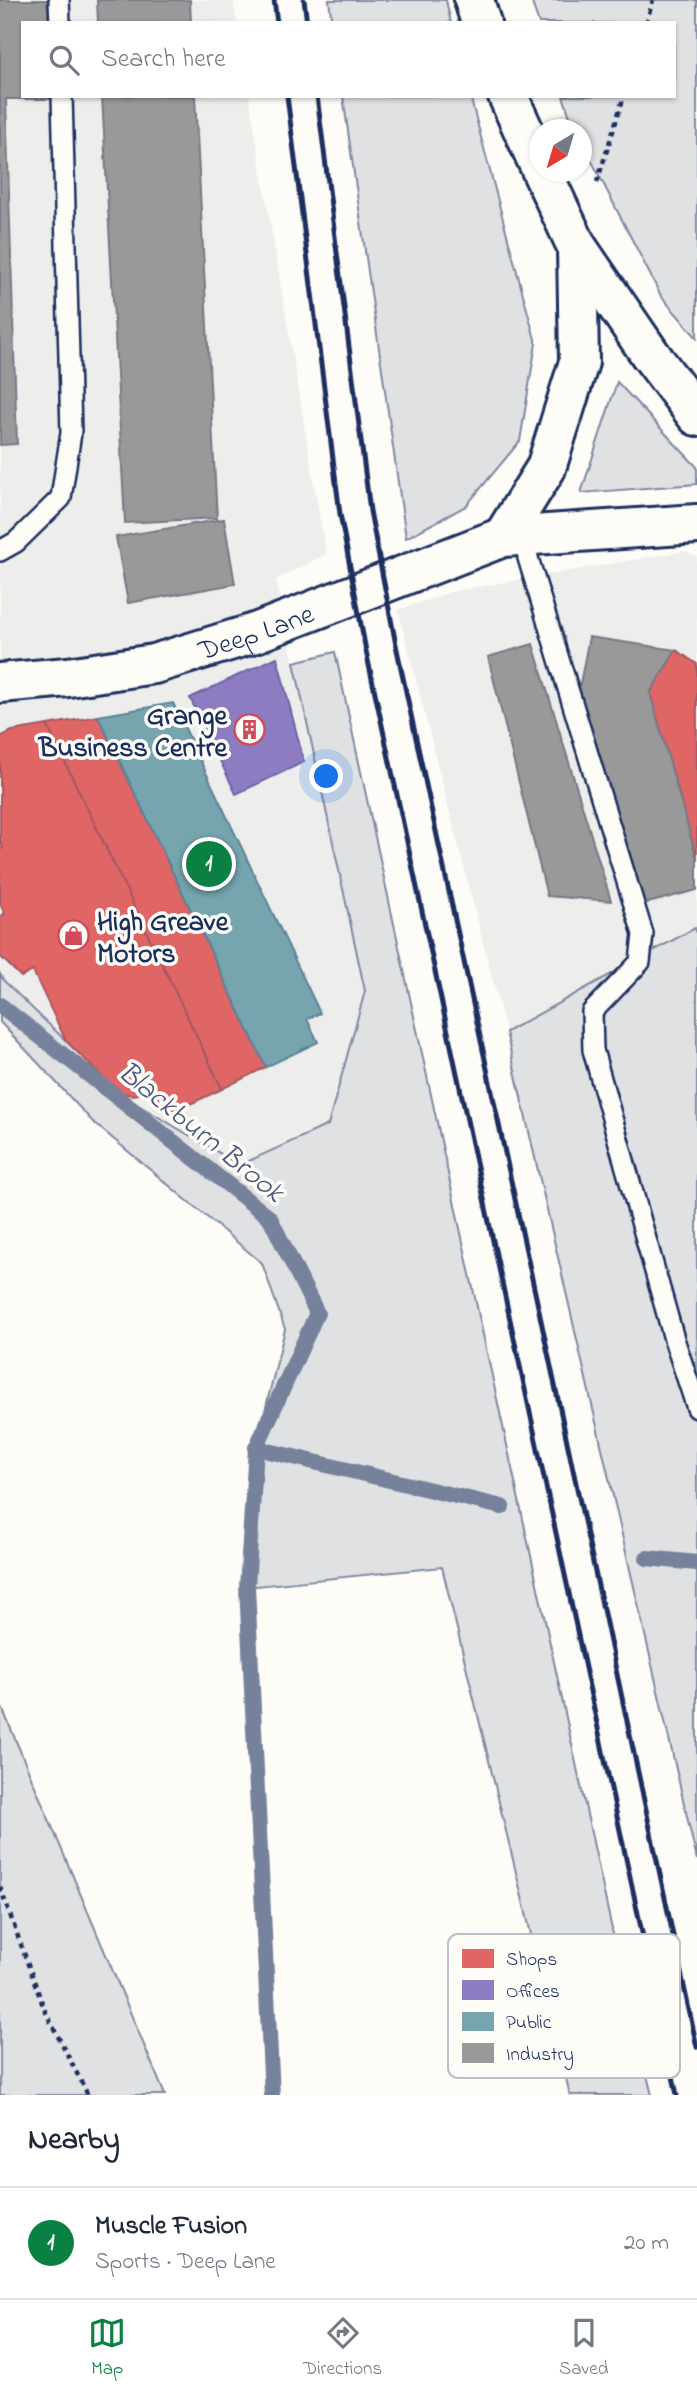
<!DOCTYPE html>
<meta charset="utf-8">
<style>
:root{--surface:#fff;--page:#f2f2f3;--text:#1f2937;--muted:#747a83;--line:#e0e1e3;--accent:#0b8043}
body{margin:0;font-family:"Indie Flower",sans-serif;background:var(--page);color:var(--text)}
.compass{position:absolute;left:529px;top:119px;width:63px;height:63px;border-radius:50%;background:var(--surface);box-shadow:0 2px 5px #0004;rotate:218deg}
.you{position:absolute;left:327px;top:777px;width:24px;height:24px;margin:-18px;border:5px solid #fff;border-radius:50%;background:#1a73e8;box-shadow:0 0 0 10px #1a73e833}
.badge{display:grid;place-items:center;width:46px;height:46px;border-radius:50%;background:var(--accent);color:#fff;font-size:23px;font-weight:700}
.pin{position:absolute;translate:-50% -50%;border:4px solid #fff;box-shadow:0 2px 7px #0006}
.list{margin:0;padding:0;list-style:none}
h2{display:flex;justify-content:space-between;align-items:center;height:91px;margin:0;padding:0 28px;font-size:30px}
h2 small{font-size:23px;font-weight:400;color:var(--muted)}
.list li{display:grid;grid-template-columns:46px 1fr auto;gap:21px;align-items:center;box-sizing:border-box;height:112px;padding:0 28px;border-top:2px solid var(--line)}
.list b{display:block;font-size:26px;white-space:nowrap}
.list p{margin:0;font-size:23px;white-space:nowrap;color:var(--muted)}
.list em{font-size:23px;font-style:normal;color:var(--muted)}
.icon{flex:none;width:38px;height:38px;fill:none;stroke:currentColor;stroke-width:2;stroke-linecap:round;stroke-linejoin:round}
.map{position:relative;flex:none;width:697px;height:2095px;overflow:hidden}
.search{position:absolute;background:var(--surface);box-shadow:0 2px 5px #0004;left:21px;right:21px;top:21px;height:77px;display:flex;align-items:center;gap:18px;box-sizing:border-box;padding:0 24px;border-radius:0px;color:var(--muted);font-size:26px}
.sheet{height:203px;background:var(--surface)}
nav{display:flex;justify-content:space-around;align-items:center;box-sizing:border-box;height:98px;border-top:2px solid var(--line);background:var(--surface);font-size:19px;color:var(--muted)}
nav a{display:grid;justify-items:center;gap:4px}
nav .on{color:var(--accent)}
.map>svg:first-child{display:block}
.built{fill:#edeeec}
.green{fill:#e0e1e3;stroke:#7e88a0;stroke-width:2}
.shops{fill:#e06666;stroke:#a55664;stroke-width:2}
.offices{fill:#8e7cc3;stroke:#6c65a5;stroke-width:2}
.public{fill:#76a5af;stroke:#5b8297;stroke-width:2}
.industry{fill:#999;stroke:#737987;stroke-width:2}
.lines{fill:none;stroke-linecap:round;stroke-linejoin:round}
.stream{stroke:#76819c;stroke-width:16}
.lane-casing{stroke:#1b2f5e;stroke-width:24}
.secondary-casing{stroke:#1b2f5e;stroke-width:44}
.path{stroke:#1b2f5e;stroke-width:4.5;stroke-dasharray:5 5;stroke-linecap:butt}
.lane{stroke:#fdfcf7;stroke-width:19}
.secondary{stroke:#fdfcf7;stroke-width:38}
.rail{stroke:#1b2f5e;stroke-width:5}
.labels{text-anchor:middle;stroke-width:7;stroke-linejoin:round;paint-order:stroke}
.street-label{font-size:28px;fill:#1b2f5e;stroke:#fdfcf7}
.poi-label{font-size:28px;font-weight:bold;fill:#1b2f5e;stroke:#fdfcf7;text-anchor:end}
.water-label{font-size:30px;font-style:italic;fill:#49587d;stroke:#fdfcf7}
.key{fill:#fdfcf7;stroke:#b9bec9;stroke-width:2}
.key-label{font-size:19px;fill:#1b2f5e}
</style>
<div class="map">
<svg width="697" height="2095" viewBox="0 0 697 2095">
<rect width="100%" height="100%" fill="#fdfcf7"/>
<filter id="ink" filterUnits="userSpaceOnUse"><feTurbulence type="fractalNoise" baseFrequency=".0143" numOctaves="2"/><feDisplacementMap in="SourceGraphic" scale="14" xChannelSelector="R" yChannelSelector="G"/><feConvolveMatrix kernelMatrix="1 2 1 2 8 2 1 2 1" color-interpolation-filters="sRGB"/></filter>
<g filter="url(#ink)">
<g class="built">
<path d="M0 0H233L237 23H23V96H249L326 554 276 580 365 991 328 1125 240 1165 123 1097 4 981 0 974Z"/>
<path d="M684 551 697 557V934L695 929 506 1032 398 610 454 591Z"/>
</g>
<g class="green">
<path d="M329 0H446L451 23H332Z"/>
<path d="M531 0H697V338L661 296 582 142V130L574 129 563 96H674V23H539Z"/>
<path d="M343 96H470L536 343 520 441 466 506 406 538Z"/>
<path d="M617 382 697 467V484L581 493Z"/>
<path d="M335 652 624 1985 652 2095H570L442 1567 247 1587 256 1448 285 1329 262 1263 93 1122 0 1022V974L4 981 123 1096 240 1165 328 1125 365 991 294 662Z"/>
<path d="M695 928 697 934V1860L506 1032Z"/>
<path d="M0 1703 165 2095H0Z"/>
</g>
<g class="shops">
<path d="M676 650 697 664V859L650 693Z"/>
<path d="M98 716 266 1067 222 1089 47 725Z"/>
<path d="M47 725 222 1089 167 1115 158 1097 145 1093 132 1095 118 1092 66 1041 33 971 21 977 0 956V916L5 914 0 904V849L3 848 0 841V737L12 731Z"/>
</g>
<path class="offices" d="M277 657 304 762 236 794 190 698Z"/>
<path class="public" d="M173 703 320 1013 307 1019 318 1042 266 1067 98 716Z"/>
<g class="industry">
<path d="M0 0H47L49 23H23V96H54V99H6L17 444 0 445Z"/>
<path d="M97 0H190L191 23H98Z"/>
<path d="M102 96H195L217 518 125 523Z"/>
<path d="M224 519 235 584 128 603 116 537Z"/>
<path d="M589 637 676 650 650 693 697 859V890L644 904 579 689Z"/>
<path d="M533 644 611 901 547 896 488 657Z"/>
</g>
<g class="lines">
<g class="stream">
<path d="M0 1005 270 1218 317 1313 256 1448 502 1507"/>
<path d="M256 1448 247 1587 272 2095"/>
<path d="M647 1558 697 1563"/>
</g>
<defs>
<g id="lane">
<path d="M59 0 60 23"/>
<path d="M526 536 528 558 643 934 640 962 592 1012 593 1050 674 1339 697 1408"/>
<path d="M0 551 16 542 61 498 71 433 62 96"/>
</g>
<g id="secondary">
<path d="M474 0 481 23"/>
<path d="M508 96 540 167"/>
<path d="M542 172 577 247 650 354 697 416"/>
<path d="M503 537 546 468 579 362 577 247"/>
<path id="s1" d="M0 683 68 677 154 664 255 633 503 537 697 524"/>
</g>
</defs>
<use href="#lane" class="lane-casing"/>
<use href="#secondary" class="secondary-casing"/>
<g class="path">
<path d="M646 23 653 0"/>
<path d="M597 182 624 96"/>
<path d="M0 1887 45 2011 88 2095"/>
</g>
<use href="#lane" class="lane"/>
<use href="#secondary" class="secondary"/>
<g class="rail">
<path d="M274 0 277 23"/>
<path d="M304 0 307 23"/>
<path d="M287 96 340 514 366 651 677 2095"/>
<path d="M317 96 370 511 396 645 697 2047"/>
</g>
</g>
</g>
<defs>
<symbol id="building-ring" viewBox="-11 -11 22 22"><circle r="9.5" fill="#fdfcf7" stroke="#d1495b" stroke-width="1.5"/><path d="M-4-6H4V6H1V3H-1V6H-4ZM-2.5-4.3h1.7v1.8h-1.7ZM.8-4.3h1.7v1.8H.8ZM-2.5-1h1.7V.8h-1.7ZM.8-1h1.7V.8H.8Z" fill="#d1495b"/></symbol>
<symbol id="shop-ring" viewBox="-11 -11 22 22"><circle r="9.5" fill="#fdfcf7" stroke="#d1495b" stroke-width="1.5"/><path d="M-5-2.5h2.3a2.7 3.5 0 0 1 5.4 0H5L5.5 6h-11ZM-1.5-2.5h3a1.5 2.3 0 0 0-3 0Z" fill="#d1495b"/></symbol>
</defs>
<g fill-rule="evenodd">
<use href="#building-ring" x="232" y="712" width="35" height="35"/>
<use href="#shop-ring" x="56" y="918" width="35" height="35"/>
</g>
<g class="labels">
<g class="street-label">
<text dy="10" stroke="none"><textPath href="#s1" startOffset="262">Deep Lane</textPath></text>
</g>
<g class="poi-label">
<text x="227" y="724">Grange<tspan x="227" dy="32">Business Centre</tspan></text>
<text x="97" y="930" text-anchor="start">High Greave<tspan x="97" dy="32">Motors</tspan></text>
</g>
<g class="water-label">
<text transform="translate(202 1131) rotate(39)" y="10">Blackburn Brook</text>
</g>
</g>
<rect x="448" y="1934" width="232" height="144" rx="10" class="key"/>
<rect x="462" y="1949" width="32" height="19" fill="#e06666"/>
<rect x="462" y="1980" width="32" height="20" fill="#8e7cc3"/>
<rect x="462" y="2012" width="32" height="19" fill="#76a5af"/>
<rect x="462" y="2043" width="32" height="20" fill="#999"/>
<g class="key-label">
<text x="506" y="1965">Shops</text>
<text x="506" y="1997">Offices</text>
<text x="506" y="2028">Public</text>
<text x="506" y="2060">Industry</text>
</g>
</svg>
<svg class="compass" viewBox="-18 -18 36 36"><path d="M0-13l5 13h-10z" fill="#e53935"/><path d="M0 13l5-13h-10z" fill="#747a83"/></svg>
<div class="you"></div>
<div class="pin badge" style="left:209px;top:864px">1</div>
<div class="search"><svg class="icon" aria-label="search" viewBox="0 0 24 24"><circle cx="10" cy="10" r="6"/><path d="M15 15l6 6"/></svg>Search here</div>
</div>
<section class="sheet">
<h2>Nearby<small></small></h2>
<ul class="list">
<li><span class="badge">1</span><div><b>Muscle Fusion</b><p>Sports · Deep Lane</p></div><em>20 m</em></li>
</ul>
</section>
<nav>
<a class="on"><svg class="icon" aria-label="map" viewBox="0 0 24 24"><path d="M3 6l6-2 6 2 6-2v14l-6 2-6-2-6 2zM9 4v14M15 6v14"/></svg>Map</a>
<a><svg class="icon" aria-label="directions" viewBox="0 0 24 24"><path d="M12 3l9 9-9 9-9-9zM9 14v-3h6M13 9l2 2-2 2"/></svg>Directions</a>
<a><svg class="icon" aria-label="saved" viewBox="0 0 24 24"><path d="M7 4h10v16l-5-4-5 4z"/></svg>Saved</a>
</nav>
